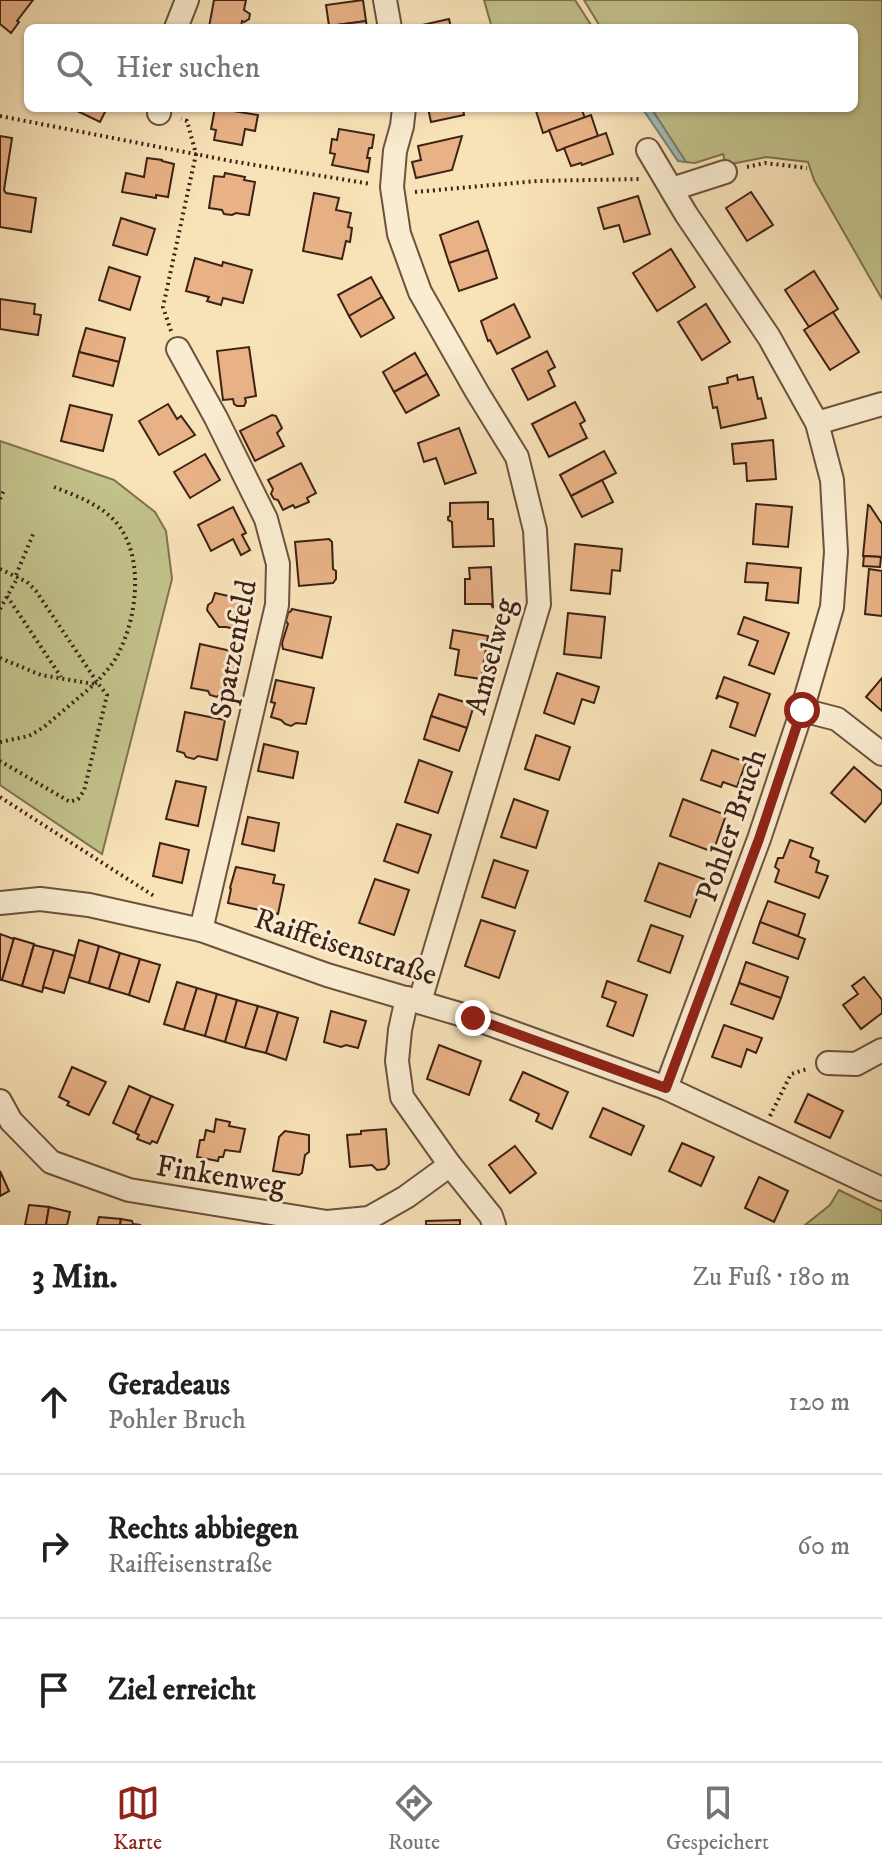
<!DOCTYPE html>
<html lang="de">
<meta charset="utf-8">
<style>
:root{--surface:#fff;--page:#f6f6f6;--text:#202124;--muted:#757577;--line:#e0e0e0;--accent:#8f2418}
body{margin:0;font-family:"IM FELL DW Pica",serif;background:var(--page);color:var(--text)}
.stop{position:absolute;width:24px;height:24px;margin:-18px;border:6px solid #8f2418;border-radius:50%;background:#fff}
.stop.end{background:#8f2418;border-color:#fff;box-shadow:0 2px 8px #0008}
.list{margin:0;padding:0;list-style:none}
h2{display:flex;justify-content:space-between;align-items:center;height:104px;margin:0;padding:0 32px;font-size:34px}
h2 small{font-size:26px;font-weight:400;color:var(--muted)}
.list li{display:grid;grid-template-columns:52px 1fr auto;gap:24px;align-items:center;box-sizing:border-box;height:144px;padding:0 32px;border-top:2px solid var(--line)}
.list b{display:block;font-size:30px;white-space:nowrap}
.list p{margin:0;font-size:26px;white-space:nowrap;color:var(--muted)}
.list em{font-size:26px;font-style:normal;color:var(--muted)}
.icon{flex:none;width:44px;height:44px;fill:none;stroke:currentColor;stroke-width:2;stroke-linecap:round;stroke-linejoin:round}
.map{position:relative;flex:none;width:882px;height:1225px;overflow:hidden}
.search{position:absolute;background:var(--surface);box-shadow:0 2px 6px #0004;left:24px;right:24px;top:24px;height:88px;display:flex;align-items:center;gap:20px;box-sizing:border-box;padding:0 28px;border-radius:12px;color:var(--muted);font-size:30px}
.sheet{height:536px;background:var(--surface)}
nav{display:flex;justify-content:space-around;align-items:center;box-sizing:border-box;height:112px;border-top:2px solid var(--line);background:var(--surface);font-size:22px;color:var(--muted)}
nav a{display:grid;justify-items:center;gap:4px}
nav .on{color:var(--accent)}
.map>svg:first-child{display:block}
.green{fill:#c2c28b;stroke:#807250;stroke-width:2}
.water{fill:#9fbcb6;stroke:#787e76;stroke-width:2}
.building{fill:#e8b286;stroke:#3d2216;stroke-width:2}
.lines{fill:none;stroke-linecap:round;stroke-linejoin:round}
.minor-casing{stroke:#6c523e;stroke-width:26}
.path{stroke:#3d2216;stroke-width:4;stroke-dasharray:2 4;stroke-linecap:butt}
.minor{stroke:#faecd1;stroke-width:22}
.route{stroke:#8f2418;stroke-width:10}
.labels{text-anchor:middle;stroke-width:6;stroke-linejoin:round;paint-order:stroke}
.street-label{font-size:30px;fill:#3d2216;stroke:#faecd1}
</style>
<div class="map">
<svg width="882" height="1225" viewBox="0 0 882 1225">
<rect width="100%" height="100%" fill="#f8e2b8"/>
<filter id="stains"><feTurbulence type="fractalNoise" baseFrequency=".0025" numOctaves="4"/><feColorMatrix values="0 0 0 0 .2 0 0 0 0 .09 0 0 0 0 .02 0 0 0 .5 -.17"/></filter>
<radialGradient id="worn" r=".72"><stop offset=".6" stop-color="#630" stop-opacity="0"/><stop offset="1" stop-color="#630" stop-opacity=".3"/></radialGradient>
<g class="green">
<path d="M484 0H575L593 28H492Z"/>
<path d="M584 0H882V299L814 180 808 162 766 157 726 165 723 154 695 163 686 162 651 108H854V28H601Z"/>
<path d="M0 441 114 480 155 512 166 531 172 579 102 854 0 785Z"/>
<path d="M839 1190 882 1211V1225H805L830 1205Z"/>
</g>
<path class="water" d="M642 108H651L686 162 678 161Z"/>
<g class="building">
<path d="M0 0H33L17 21 19 22 11 33 0 24Z"/>
<path d="M214 0H246L244 10 250 14 249 19 244 22 242 21 241 28 209 27Z"/>
<path d="M363 0 366 21 329 26 326 5Z"/>
<path d="M449 19 451 28H409Z"/>
<path d="M366 21 367 28H329V26Z"/>
<path d="M71 108H107L100 122Z"/>
<path d="M215 108 258 115 255 131 245 129 242 145 214 140 216 130 211 129Z"/>
<path d="M428 108H463L464 115 431 122Z"/>
<path d="M545 108H581L585 118 543 133 536 111Z"/>
<path d="M591 115 598 136 557 151 549 130Z"/>
<path d="M339 129 374 135 372 148H369L367 158H370L368 172 332 165 335 154 330 153 332 139 337 140Z"/>
<path d="M606 133 613 154 582 165 581 163 571 166 564 148Z"/>
<path d="M0 136 12 138 4 190 6 193 36 198 31 232 0 227Z"/>
<path d="M462 136 452 170 416 178 412 162 421 160 418 146Z"/>
<path d="M147 158 162 160V161L174 164 168 197 156 195V198L122 192 126 173 144 177Z"/>
<path d="M225 173 245 177 244 180 255 182 249 215 236 213 232 215 224 214 222 210 209 208 214 176 224 177Z"/>
<path d="M751 192 773 225 747 241 726 208Z"/>
<path d="M314 193 339 198 336 210 351 213 348 227 352 228 350 242 346 241 342 259 303 251Z"/>
<path d="M638 196 650 234 624 242 619 225 604 229 598 208Z"/>
<path d="M121 218 155 229 147 255 113 245Z"/>
<path d="M478 221 488 250 449 263 440 235Z"/>
<path d="M671 249 695 287 657 311 633 273Z"/>
<path d="M488 250 497 278 459 291 449 263Z"/>
<path d="M195 258 222 266 223 262 252 270 243 303 223 298 221 305 207 301 209 297 186 291Z"/>
<path d="M109 267 140 277 130 310 99 300Z"/>
<path d="M814 271 838 309 809 327 785 290Z"/>
<path d="M371 277 382 297 349 316 338 295Z"/>
<path d="M382 297 394 318 361 337 349 316Z"/>
<path d="M0 299 35 304 34 314 41 315 38 335 0 329Z"/>
<path d="M514 304 530 337 497 354 490 340 488 341 481 321Z"/>
<path d="M706 304 730 342 702 360 678 322Z"/>
<path d="M833 312 859 352 830 370 804 330Z"/>
<path d="M86 328 125 338 119 362 79 352Z"/>
<path d="M249 347 256 396 245 398 246 402 244 406H237L234 404 233 399 223 400 217 351Z"/>
<path d="M547 351 555 367 548 371 555 386 528 400 512 369Z"/>
<path d="M79 352 119 362 113 386 73 376Z"/>
<path d="M415 353 427 374 394 392 383 372Z"/>
<path d="M427 374 439 395 406 413 394 392Z"/>
<path d="M737 375 738 380 753 377 758 399 761 398 766 418 721 428 717 407 713 408 709 387 728 383 727 378Z"/>
<path d="M575 402 585 421 580 424 587 438 549 457 532 424Z"/>
<path d="M168 404 177 419 181 416 195 435 159 455 139 421Z"/>
<path d="M70 405 112 415 103 451 61 441Z"/>
<path d="M272 415 276 416 282 428 277 433 284 446 255 461 240 431Z"/>
<path d="M459 428 476 473 445 484 436 458 424 462 418 443Z"/>
<path d="M773 440 776 479 747 481 746 463 734 464 732 444Z"/>
<path d="M604 451 616 473 571 496 560 475Z"/>
<path d="M205 454 220 480 190 498 174 472Z"/>
<path d="M301 463 316 493 307 498 309 502 295 508 293 505 283 510 278 500 274 499 271 494 273 489 268 480Z"/>
<path d="M602 480 613 502 582 517 571 496Z"/>
<path d="M488 502V519H493L494 546 453 547 452 522 448 520V517L450 516V503Z"/>
<path d="M756 504 792 507 788 547 753 544Z"/>
<path d="M868 505 870 506 882 524V557L863 556Z"/>
<path d="M233 507 246 533 242 535 250 550 241 555 233 539 211 551 198 525Z"/>
<path d="M329 539 332 542 333 569 336 571V579L333 583 299 586 295 542Z"/>
<path d="M575 544 622 549 620 571 612 570 610 594 571 590Z"/>
<path d="M864 556 881 557 880 567 863 566Z"/>
<path d="M747 563 801 568 798 603 766 600 768 583 745 582Z"/>
<path d="M491 567 493 608 491 604H465V579H470L469 568Z"/>
<path d="M869 569 882 571V616L865 614Z"/>
<path d="M215 593 251 601 249 609 252 613 248 615 244 631 226 627H219L207 610 208 605 212 602Z"/>
<path d="M292 609 331 617 322 658 283 649 282 643 288 624 286 621 288 613 291 611Z"/>
<path d="M568 613 605 617 601 658 564 654Z"/>
<path d="M744 617 789 633 774 674 749 665 758 641 738 634Z"/>
<path d="M453 630 488 636 481 679 455 675 459 650 450 648Z"/>
<path d="M200 644 240 653 231 696 220 694 217 697 210 695 208 691 191 688Z"/>
<path d="M557 673 599 687 594 703 582 699 574 724 544 713Z"/>
<path d="M724 677 770 694 755 736 730 727 738 703 719 696 716 699Z"/>
<path d="M882 678V711L866 697Z"/>
<path d="M276 680 314 688 306 724 296 723 291 726 285 724 281 720 271 717 275 703 271 702Z"/>
<path d="M439 694 474 705 467 728 431 716Z"/>
<path d="M185 712 225 720 217 760 198 756 194 759 186 757 184 753 177 751Z"/>
<path d="M431 716 467 728 459 751 424 739Z"/>
<path d="M536 735 570 747 559 780 525 769Z"/>
<path d="M264 744 298 752 293 778 258 771Z"/>
<path d="M712 750 746 762 737 787 723 782 721 787 701 780Z"/>
<path d="M419 760 452 772 438 813 405 802Z"/>
<path d="M854 767 882 791V802L865 822 831 793Z"/>
<path d="M176 781 206 787 198 826 166 819Z"/>
<path d="M514 799 548 811 536 848 501 837Z"/>
<path d="M683 799 726 815 713 852 670 836Z"/>
<path d="M248 817 279 823 274 851 242 844Z"/>
<path d="M397 824 431 835 418 873 384 861Z"/>
<path d="M790 840 813 848 810 857 819 861 816 872 828 876 819 898 775 882 779 870 775 867 778 858H783Z"/>
<path d="M160 843 189 850 182 883 153 876Z"/>
<path d="M494 860 528 871 515 908 482 897Z"/>
<path d="M659 863 704 879 690 917 645 901Z"/>
<path d="M236 867 275 875 273 883 284 885 278 914 228 903 231 889 230 888Z"/>
<path d="M375 879 409 890 394 935 359 923Z"/>
<path d="M768 901 805 914 798 936 760 922Z"/>
<path d="M481 920 515 931 499 978 465 966Z"/>
<path d="M760 922 805 939 798 959 753 943Z"/>
<path d="M651 925 683 936 670 973 638 961Z"/>
<path d="M0 934 14 939 2 980H0Z"/>
<path d="M14 938 34 944 22 986 2 980Z"/>
<path d="M79 940 99 946 89 983 69 977Z"/>
<path d="M34 945 54 950 42 992 22 986Z"/>
<path d="M99 946 120 953 109 989 89 983Z"/>
<path d="M54 950 75 956 64 993 43 987Z"/>
<path d="M120 953 140 959 129 995 109 989Z"/>
<path d="M140 959 160 965 149 1002 129 995Z"/>
<path d="M746 962 788 977 781 998 739 983Z"/>
<path d="M864 977 882 1000V1013L861 1029 843 1005 858 994 852 986Z"/>
<path d="M607 981 647 995 633 1036 607 1026 616 1002 602 997Z"/>
<path d="M177 982 197 988 184 1030 164 1024Z"/>
<path d="M739 983 781 998 773 1019 731 1004Z"/>
<path d="M197 988 217 994 205 1036 184 1030Z"/>
<path d="M217 994 237 1000 225 1042 205 1036Z"/>
<path d="M237 1000 258 1006 245 1048 225 1042Z"/>
<path d="M258 1006 278 1012 266 1053 245 1048Z"/>
<path d="M331 1011 366 1021 358 1048 346 1045 341 1047 324 1042Z"/>
<path d="M278 1012 298 1018 286 1060 266 1053Z"/>
<path d="M724 1025 762 1038 756 1053 747 1049 741 1067 712 1057Z"/>
<path d="M439 1045 481 1061 469 1095 427 1079Z"/>
<path d="M72 1067 106 1082 89 1115 67 1105 69 1102 59 1097Z"/>
<path d="M523 1072 568 1092 552 1129 536 1121 539 1114 510 1100Z"/>
<path d="M129 1086 151 1096 135 1133 113 1123Z"/>
<path d="M808 1094 843 1111 830 1138 795 1122Z"/>
<path d="M151 1096 173 1105 157 1143 152 1141 150 1144 137 1139 139 1135 135 1133Z"/>
<path d="M603 1108 644 1126 631 1155 590 1137Z"/>
<path d="M216 1119 230 1122 229 1126 245 1129 240 1152 225 1150 223 1157H219L218 1161 197 1157 200 1140H204L206 1130 214 1132Z"/>
<path d="M386 1129 389 1164 385 1169 377 1170 372 1165 350 1167 347 1135 361 1134V1131Z"/>
<path d="M285 1131 309 1135V1152L305 1155 302 1173 299 1175 273 1171 279 1137Z"/>
<path d="M682 1143 714 1157 701 1186 669 1171Z"/>
<path d="M515 1146 536 1173 510 1193 489 1165Z"/>
<path d="M0 1171 9 1191 0 1196Z"/>
<path d="M759 1177 788 1191 774 1222 745 1208Z"/>
<path d="M29 1205 49 1207 46 1225H25Z"/>
<path d="M49 1207 70 1212 67 1225H46Z"/>
<path d="M99 1217 121 1219 120 1225H97Z"/>
<path d="M121 1219 132 1221 133 1224 141 1225H120Z"/>
<path d="M460 1220V1225H426V1221Z"/>
</g>
<g class="lines">
<defs>
<g id="minor">
<path d="M385 0 390 28"/>
<path d="M176 28 187 0"/>
<path d="M404 108 402 126 395 151 392 187 399 234 420 292 477 392 517 457 535 530 539 604 420 1001"/>
<path d="M159 113 160 108"/>
<path d="M648 150 686 214 769 337 817 423 832 480 836 552 832 607 802 710 759 839 666 1088"/>
<path d="M672 189 725 172"/>
<path d="M178 349 216 418 266 519 278 564 277 605 201 930"/>
<path d="M817 423 882 404"/>
<path d="M802 710 837 719 882 754"/>
<path d="M0 903 40 899 89 905 201 930 327 975 473 1018 666 1088 882 1189"/>
<path d="M407 998 400 1030 397 1061 402 1097 450 1165 491 1216 494 1225"/>
<path d="M828 1063 856 1064 882 1050"/>
<path d="M0 1101 11 1121 51 1162 129 1190 327 1222 369 1218 406 1197 450 1165"/>
</g>
</defs>
<use href="#minor" class="minor-casing"/>
<g class="path">
<path d="M0 116 231 161 371 184"/>
<path d="M747 167 765 163 807 168"/>
<path d="M415 192 537 181 642 179"/>
<path d="M171 331 163 307 196 154 187 121 181 119"/>
<path d="M0 499 4 490"/>
<path d="M0 569 27 582 36 591 97 682C105 672 114 664 119 652 138 615 145 551 113 519 97 503 74 495 54 487"/>
<path d="M16 575 34 532"/>
<path d="M7 596 61 677"/>
<path d="M0 609 18 577"/>
<path d="M0 658 41 675 94 684"/>
<path d="M0 742 29 736 44 727 97 682 107 695 84 791 78 799 70 802 0 761"/>
<path d="M0 797 154 896"/>
<path d="M770 1116 791 1074 807 1069"/>
</g>
<use href="#minor" class="minor"/>
</g>
<g class="lines">
<path class="route" d="M473 1018 666 1088 759 839 802 710"/>
</g>
<g class="labels">
<g class="street-label">
<text transform="translate(233 649) rotate(-79)" y="10">Spatzenfeld</text>
<text transform="translate(490 656) rotate(-75)" y="10">Amselweg</text>
<text transform="translate(731 825) rotate(-71)" y="10">Pohler Bruch</text>
<text transform="translate(346 946) rotate(18)" y="10">Raiffeisenstraße</text>
<text transform="translate(221 1175) rotate(9)" y="10">Finkenweg</text>
</g>
</g>
<rect width="100%" height="100%" filter="url(#stains)"/>
<rect width="100%" height="100%" fill="url(#worn)"/>
</svg>
<div class="stop" style="left:802px;top:710px"></div>
<div class="stop end" style="left:473px;top:1018px"></div>
<div class="search"><svg class="icon" aria-label="search" viewBox="0 0 24 24"><circle cx="10" cy="10" r="6"/><path d="M15 15l6 6"/></svg>Hier suchen</div>
</div>
<section class="sheet">
<h2>3 Min.<small>Zu Fuß · 180 m</small></h2>
<ul class="list">
<li><svg class="icon" aria-label="ahead" viewBox="0 0 24 24"><path d="M12 20V5M6 11l6-6 6 6"/></svg><div><b>Geradeaus</b><p>Pohler Bruch</p></div><em>120 m</em></li>
<li><svg class="icon" aria-label="right" viewBox="0 0 24 24"><path d="M7 20v-9h11M14 6l5 5-5 5"/></svg><div><b>Rechts abbiegen</b><p>Raiffeisenstraße</p></div><em>60 m</em></li>
<li><svg class="icon" aria-label="arrive" viewBox="0 0 24 24"><path d="M6 21V4h12l-3 4 3 4H6"/></svg><div><b>Ziel erreicht</b></div></li>
</ul>
</section>
<nav>
<a class="on"><svg class="icon" aria-label="map" viewBox="0 0 24 24"><path d="M3 6l6-2 6 2 6-2v14l-6 2-6-2-6 2zM9 4v14M15 6v14"/></svg>Karte</a>
<a><svg class="icon" aria-label="directions" viewBox="0 0 24 24"><path d="M12 3l9 9-9 9-9-9zM9 14v-3h6M13 9l2 2-2 2"/></svg>Route</a>
<a><svg class="icon" aria-label="saved" viewBox="0 0 24 24"><path d="M7 4h10v16l-5-4-5 4z"/></svg>Gespeichert</a>
</nav>
